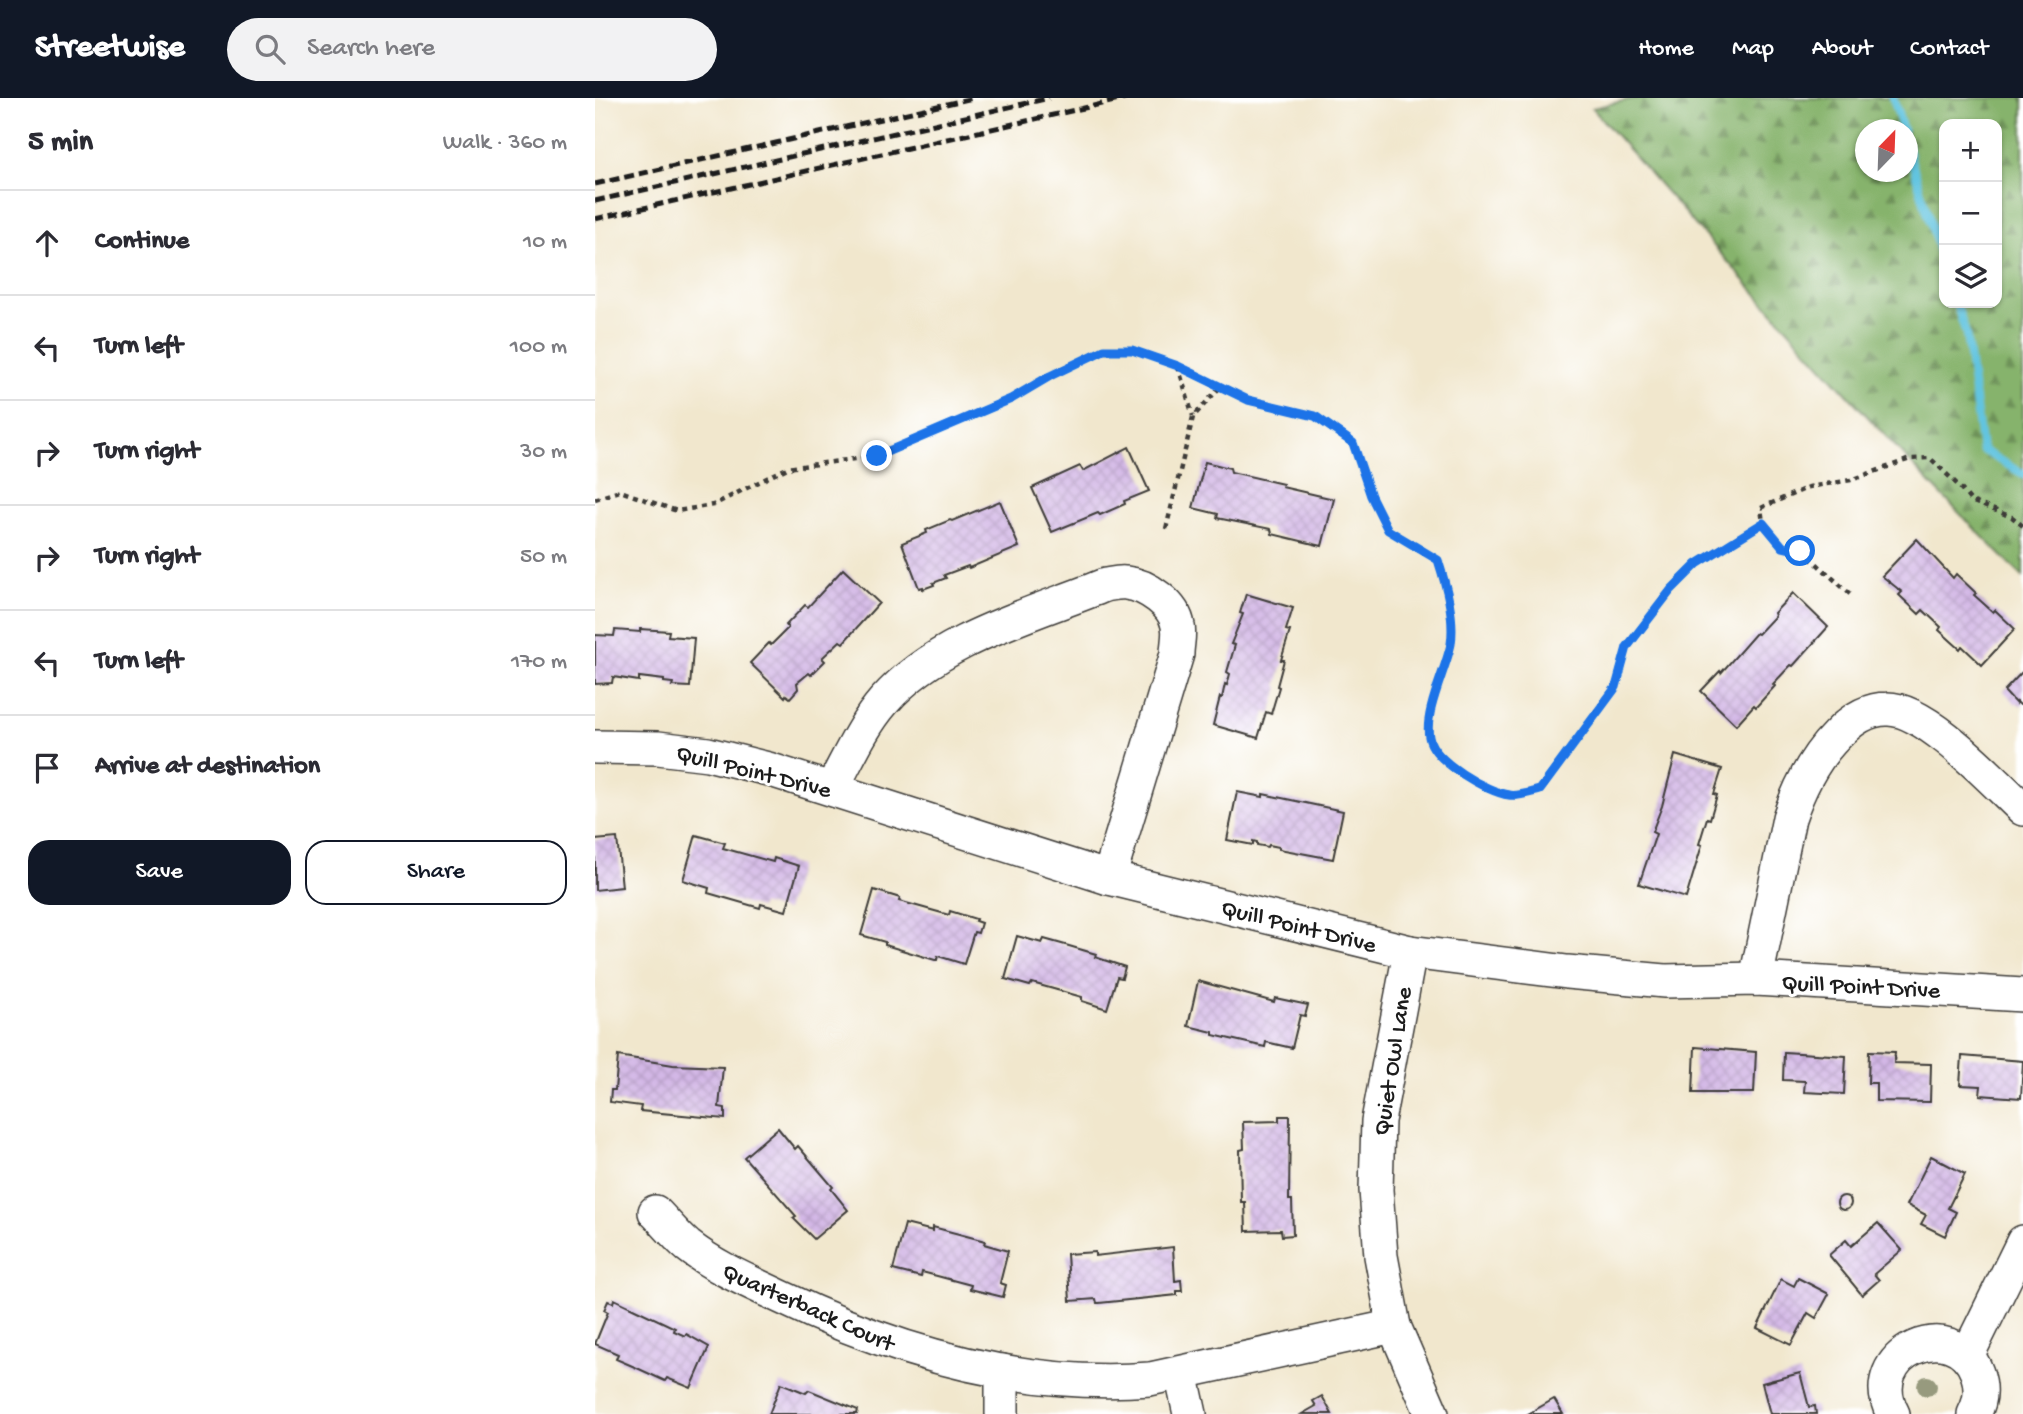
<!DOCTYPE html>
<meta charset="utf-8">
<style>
:root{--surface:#fff;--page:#f2f2f3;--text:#2b2b33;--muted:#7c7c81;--line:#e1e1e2;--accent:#111827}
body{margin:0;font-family:"Gochi Hand",sans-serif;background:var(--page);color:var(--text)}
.controls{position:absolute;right:21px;top:21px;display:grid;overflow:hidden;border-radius:14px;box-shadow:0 2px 5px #0004}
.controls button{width:63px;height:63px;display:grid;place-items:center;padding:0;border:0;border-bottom:2px solid var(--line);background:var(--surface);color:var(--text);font:35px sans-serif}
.compass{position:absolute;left:1260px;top:21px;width:63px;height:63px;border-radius:50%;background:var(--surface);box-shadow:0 2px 5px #0004;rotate:23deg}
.stop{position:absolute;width:21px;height:21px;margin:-16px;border:5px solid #1a73e8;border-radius:50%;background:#fff}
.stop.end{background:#1a73e8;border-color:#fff;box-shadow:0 2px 7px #0008}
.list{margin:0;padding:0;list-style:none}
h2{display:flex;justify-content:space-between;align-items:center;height:91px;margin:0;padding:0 28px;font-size:30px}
h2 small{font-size:23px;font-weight:400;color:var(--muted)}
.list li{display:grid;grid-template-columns:46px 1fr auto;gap:21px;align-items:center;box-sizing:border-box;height:105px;padding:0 28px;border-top:2px solid var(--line)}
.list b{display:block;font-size:26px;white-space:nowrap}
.list em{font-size:23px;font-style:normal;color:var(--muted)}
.actions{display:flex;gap:14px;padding:21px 28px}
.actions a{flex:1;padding:16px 0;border:2px solid var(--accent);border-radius:21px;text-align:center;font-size:24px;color:var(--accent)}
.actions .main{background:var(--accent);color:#fff}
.icon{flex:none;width:38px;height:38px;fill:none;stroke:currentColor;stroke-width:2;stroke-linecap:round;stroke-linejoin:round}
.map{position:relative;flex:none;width:1428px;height:1316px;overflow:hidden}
header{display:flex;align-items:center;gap:42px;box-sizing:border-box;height:98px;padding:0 35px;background:var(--accent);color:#fff}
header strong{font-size:33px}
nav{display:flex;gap:38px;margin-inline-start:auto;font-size:24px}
.search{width:490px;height:63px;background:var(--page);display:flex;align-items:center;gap:18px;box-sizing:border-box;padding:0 24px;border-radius:38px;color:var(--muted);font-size:26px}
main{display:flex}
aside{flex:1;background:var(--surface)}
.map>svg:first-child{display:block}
.forest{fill:url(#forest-firs);stroke:#516844;stroke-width:2;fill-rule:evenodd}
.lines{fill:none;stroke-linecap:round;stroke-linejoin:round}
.stream{stroke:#62c4e0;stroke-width:8}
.building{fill:url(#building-cross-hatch)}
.minor-casing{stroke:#3c3a37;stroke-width:36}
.path{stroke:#3c3a37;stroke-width:4.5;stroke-dasharray:5 5;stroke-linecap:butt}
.minor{stroke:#fff;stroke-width:33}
.rail{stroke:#1c1c1c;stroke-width:5;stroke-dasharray:10 5;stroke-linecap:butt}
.tree{fill:#979a7e}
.route{stroke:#1a73e8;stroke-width:9}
.labels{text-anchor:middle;stroke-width:6;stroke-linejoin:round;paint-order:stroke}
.street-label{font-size:24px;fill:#1c1c1c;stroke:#fff}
</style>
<header>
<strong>Streetwise</strong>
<div class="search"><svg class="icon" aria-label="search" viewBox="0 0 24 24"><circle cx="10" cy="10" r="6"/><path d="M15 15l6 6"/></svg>Search here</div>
<nav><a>Home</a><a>Map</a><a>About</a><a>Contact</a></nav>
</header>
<main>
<aside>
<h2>5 min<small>Walk · 360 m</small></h2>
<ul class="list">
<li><svg class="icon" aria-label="ahead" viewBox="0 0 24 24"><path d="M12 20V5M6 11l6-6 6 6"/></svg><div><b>Continue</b></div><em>10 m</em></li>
<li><svg class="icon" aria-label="left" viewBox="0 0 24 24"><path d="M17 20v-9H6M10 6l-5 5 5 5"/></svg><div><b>Turn left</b></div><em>100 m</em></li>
<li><svg class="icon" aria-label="right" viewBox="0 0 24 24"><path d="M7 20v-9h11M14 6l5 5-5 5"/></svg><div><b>Turn right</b></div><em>30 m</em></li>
<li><svg class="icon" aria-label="right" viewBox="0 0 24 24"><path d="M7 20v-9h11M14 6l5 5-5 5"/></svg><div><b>Turn right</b></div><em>50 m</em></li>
<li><svg class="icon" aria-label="left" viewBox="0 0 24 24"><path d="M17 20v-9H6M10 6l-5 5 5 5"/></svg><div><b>Turn left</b></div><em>170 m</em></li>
<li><svg class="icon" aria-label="arrive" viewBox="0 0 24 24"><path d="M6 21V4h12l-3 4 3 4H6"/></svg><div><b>Arrive at destination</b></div></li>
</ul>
<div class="actions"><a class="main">Save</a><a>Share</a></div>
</aside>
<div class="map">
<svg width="1428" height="1316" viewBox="0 0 1428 1316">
<defs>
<pattern id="forest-firs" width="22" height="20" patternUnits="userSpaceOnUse" patternTransform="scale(1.75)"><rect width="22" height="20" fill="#86b36c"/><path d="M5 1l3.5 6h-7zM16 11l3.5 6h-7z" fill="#6d9158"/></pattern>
<pattern id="building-cross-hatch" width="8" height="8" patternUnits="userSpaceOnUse" patternTransform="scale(1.75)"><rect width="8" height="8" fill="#d3b7e6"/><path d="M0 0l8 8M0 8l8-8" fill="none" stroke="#b59dc5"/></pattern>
</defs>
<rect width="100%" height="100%" fill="#fff"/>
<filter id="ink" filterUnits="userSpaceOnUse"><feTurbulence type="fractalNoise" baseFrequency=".0143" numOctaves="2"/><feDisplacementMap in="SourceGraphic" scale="14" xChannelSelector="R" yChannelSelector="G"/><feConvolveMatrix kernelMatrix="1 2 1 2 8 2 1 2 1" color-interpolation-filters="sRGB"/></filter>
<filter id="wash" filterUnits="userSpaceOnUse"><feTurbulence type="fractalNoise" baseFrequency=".00686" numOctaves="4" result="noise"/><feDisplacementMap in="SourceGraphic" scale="28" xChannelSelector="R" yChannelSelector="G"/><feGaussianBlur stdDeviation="1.57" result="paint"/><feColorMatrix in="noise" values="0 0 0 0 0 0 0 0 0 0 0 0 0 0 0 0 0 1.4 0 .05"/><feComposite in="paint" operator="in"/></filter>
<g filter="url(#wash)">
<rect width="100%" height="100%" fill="#f1e7cd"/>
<path class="forest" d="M1041 0H1428V479C1276 330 1138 169 997 10ZM1349 26H1402V205H1349ZM1270 32H1312V74H1270Z"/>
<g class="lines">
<g class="stream">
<path d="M1298 0 1308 32"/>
<path d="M1312 48 1349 169"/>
<path d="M1361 205 1371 236 1387 352 1428 376"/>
</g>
</g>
<g id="blocks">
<g class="building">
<path d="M534 349 554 393 529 403 530 406 505 417 503 415 457 434 437 390 485 368 488 373Z"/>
<path d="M610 364 635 370 636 374 688 386 687 389 739 401 727 448 677 436 676 431 622 420 623 416 598 410Z"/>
<path d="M405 403 424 449 374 470 373 468 349 477 351 480 338 485 339 487 328 491V489L324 490 307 445 332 435 331 432 355 422 357 423Z"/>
<path d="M1322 441 1358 480 1361 476 1381 495 1379 497 1398 514 1400 512 1420 531 1387 567 1367 548 1365 551 1344 532 1346 529 1328 512 1324 516 1304 497 1307 494 1287 478Z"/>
<path d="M248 471 284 505 248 545 245 543 227 560 230 563 216 577 214 575 202 585 203 591 195 600 191 597 190 599 155 565 174 545 176 547 193 530 191 527 210 507 213 509Z"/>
<path d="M1198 495 1233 529 1198 568 1196 567 1178 586 1180 588 1161 609 1159 607 1141 627 1106 593 1125 573 1126 575 1161 535 1163 536 1180 518 1179 515Z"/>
<path d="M651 496 698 510 691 532 695 533 686 562H689L682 588 684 589 676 616 671 614 663 640 618 627 625 599 627 600 630 586 632 587 635 576 632 574 640 547 636 546 648 516 645 515Z"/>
<path d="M45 531 74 533 73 538 99 540 95 589 77 588 78 585 69 584V582L44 579V583L18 579 17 585 0 586V537L19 538 20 532 45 534Z"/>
<path d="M1428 573V607H1425L1422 604 1421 606 1409 593Z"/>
<path d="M1080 657 1127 671 1119 696 1122 697 1115 721 1112 720 1104 746 1107 747 1091 800 1044 786 1061 736 1057 734 1067 708Z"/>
<path d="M642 694 668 699V696L748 713 738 761 684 751V749L674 747 673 749 662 747V744L658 743V747L632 742Z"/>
<path d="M101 737 130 745 128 750 178 764 179 760 204 768 191 813 166 806 165 810 113 795 114 790 88 782Z"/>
<path d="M22 740 27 789 0 792V742Z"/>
<path d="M279 792 305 800 304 803 354 817 355 813 381 821 380 823 386 825 383 835 379 834 369 866 343 858 342 862H340L290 847V844L266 837Z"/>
<path d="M422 838 447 845 449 841 474 848 501 856 500 859 530 869 527 880 522 879 512 911 487 903V899L437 885 435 888 410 881Z"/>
<path d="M603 883 679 904 680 900 713 907 710 918 705 917 697 950 671 944 670 949 618 937V934L593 928Z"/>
<path d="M1100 949 1161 954 1159 995H1098Z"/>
<path d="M1274 953 1300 954 1299 965 1336 966 1335 1004 1281 1003V985H1273Z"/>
<path d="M1189 954 1251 958 1249 996 1209 994 1210 983 1188 982Z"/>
<path d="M23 958 78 967 128 969 124 1009 130 1010V1021L45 1013 46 1008 15 1004 16 992H20Z"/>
<path d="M1367 958 1428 963 1426 1000 1385 997 1386 988 1365 987Z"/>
<path d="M684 1018H695L694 1102H697L698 1137 687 1138 686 1132 651 1133 650 1104H646L645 1052 649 1051 648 1024 684 1023Z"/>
<path d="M183 1030 200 1051 203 1048 221 1069 238 1089 236 1091 253 1112 219 1141 198 1120 201 1118 149 1059Z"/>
<path d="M1336 1058 1370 1076 1353 1110 1361 1114 1350 1138 1326 1126 1331 1117 1312 1107Z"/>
<circle cx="1249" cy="1105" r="7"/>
<path d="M1283 1125 1307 1152 1279 1176 1284 1182 1267 1197 1234 1157 1251 1142 1256 1148Z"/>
<path d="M310 1126 338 1133V1129L390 1143 389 1146 413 1153 405 1185 411 1187 408 1199 375 1191 376 1187 327 1174 326 1179 298 1172Z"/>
<path d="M578 1149 580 1183 586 1182 587 1193H582V1197L504 1205H502L501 1201 475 1203 472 1156 500 1154V1158Z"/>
<path d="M1203 1180 1234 1196 1221 1220 1213 1215 1196 1247 1162 1230 1186 1181 1199 1188Z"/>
<path d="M19 1201 80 1230 79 1233 90 1238 91 1236 114 1249 96 1290 72 1280 70 1283 42 1270 21 1261 23 1256 0 1246 13 1214 9 1212 13 1203 18 1205Z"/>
<path d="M1205 1275 1214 1309 1220 1308 1221 1316H1175L1167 1285Z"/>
<path d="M186 1285 211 1295 214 1292 263 1312 262 1316H174Z"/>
<path d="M727 1298 737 1316H707L721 1308 718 1303Z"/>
<path d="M959 1301 968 1316H933Z"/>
</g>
</g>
</g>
<g filter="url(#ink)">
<use href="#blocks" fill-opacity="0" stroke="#3c3a37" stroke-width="2"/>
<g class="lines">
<defs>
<g id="minor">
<path d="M0 649 63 650 113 656 173 671 514 780 815 854 972 874 1070 883 1161 881 1428 897"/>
<path d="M237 690C253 661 267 628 289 603 343 541 436 517 510 487 517 486 524 484 531 485 552 487 580 507 583 528 585 537 582 547 582 556L514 780"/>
<path d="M815 854 783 1023 781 1092 786 1158 799 1228 837 1316"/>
<path d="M1161 881 1194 720C1204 690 1219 660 1242 637 1255 623 1271 611 1292 611 1331 610 1399 684 1428 711"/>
<path d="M60 1114C71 1125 81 1138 93 1148 121 1170 155 1184 186 1199 302 1255 426 1291 555 1281L799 1228"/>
<path d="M1372 1258 1428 1144"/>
<path d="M586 1275 595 1316"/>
<path d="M407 1316V1273"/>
<path d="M1298 1316C1265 1255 1360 1214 1382 1275 1387 1289 1386 1303 1379 1316"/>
</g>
</defs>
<use href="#minor" class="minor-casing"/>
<g class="path">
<path d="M583 268 598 318"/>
<path d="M0 401 25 393 82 413 118 407 192 370 282 358 416 301 455 278 509 252H537L583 268 653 302 720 318 758 346 776 398 793 432 843 462C851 487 860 519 856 546 851 573 829 612 834 639 838 663 892 694 914 697 923 699 936 694 945 692L1021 589 1032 549 1076 492 1102 466 1168 425"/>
<path d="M571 431 598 319 626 288"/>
<path d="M1255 496 1221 465 1205 453 1188 449 1168 425 1166 410 1214 389 1256 382 1315 361 1335 360 1363 387 1376 403 1417 419 1428 428"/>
</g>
<use href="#minor" class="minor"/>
<g class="rail">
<path d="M0 86 378 0"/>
<path d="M0 103 454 0"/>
<path d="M0 121 533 0"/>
</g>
</g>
<circle class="tree" cx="1332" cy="1288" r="10"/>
</g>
<g class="lines" filter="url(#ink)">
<path class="route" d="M282 358 416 301 455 278 509 252H537L583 268 653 302 720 318 758 345 776 398 793 432 843 462C851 487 860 519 856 546 851 571 829 614 834 639 838 663 892 694 914 697 923 699 936 694 945 692L1021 589 1032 549 1076 492 1102 466 1168 425 1188 449 1205 453"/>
</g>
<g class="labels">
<g class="street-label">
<text transform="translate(159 672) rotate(14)" y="8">Quill Point Drive</text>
<text transform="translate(704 827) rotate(14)" y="8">Quill Point Drive</text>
<text transform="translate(1266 887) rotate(3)" y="8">Quill Point Drive</text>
<text transform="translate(796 963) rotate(-81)" y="8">Quiet Owl Lane</text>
<text transform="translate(214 1208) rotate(24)" y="8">Quarterback Court</text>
</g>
</g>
</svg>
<div class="controls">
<button>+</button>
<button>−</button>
<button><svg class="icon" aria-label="layers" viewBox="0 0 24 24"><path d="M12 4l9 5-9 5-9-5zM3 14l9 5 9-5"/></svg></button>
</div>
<svg class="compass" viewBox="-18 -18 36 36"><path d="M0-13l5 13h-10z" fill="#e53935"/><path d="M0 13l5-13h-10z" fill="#7c7c81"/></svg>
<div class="stop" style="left:1205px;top:453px"></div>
<div class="stop end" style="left:282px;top:358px"></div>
</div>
</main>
